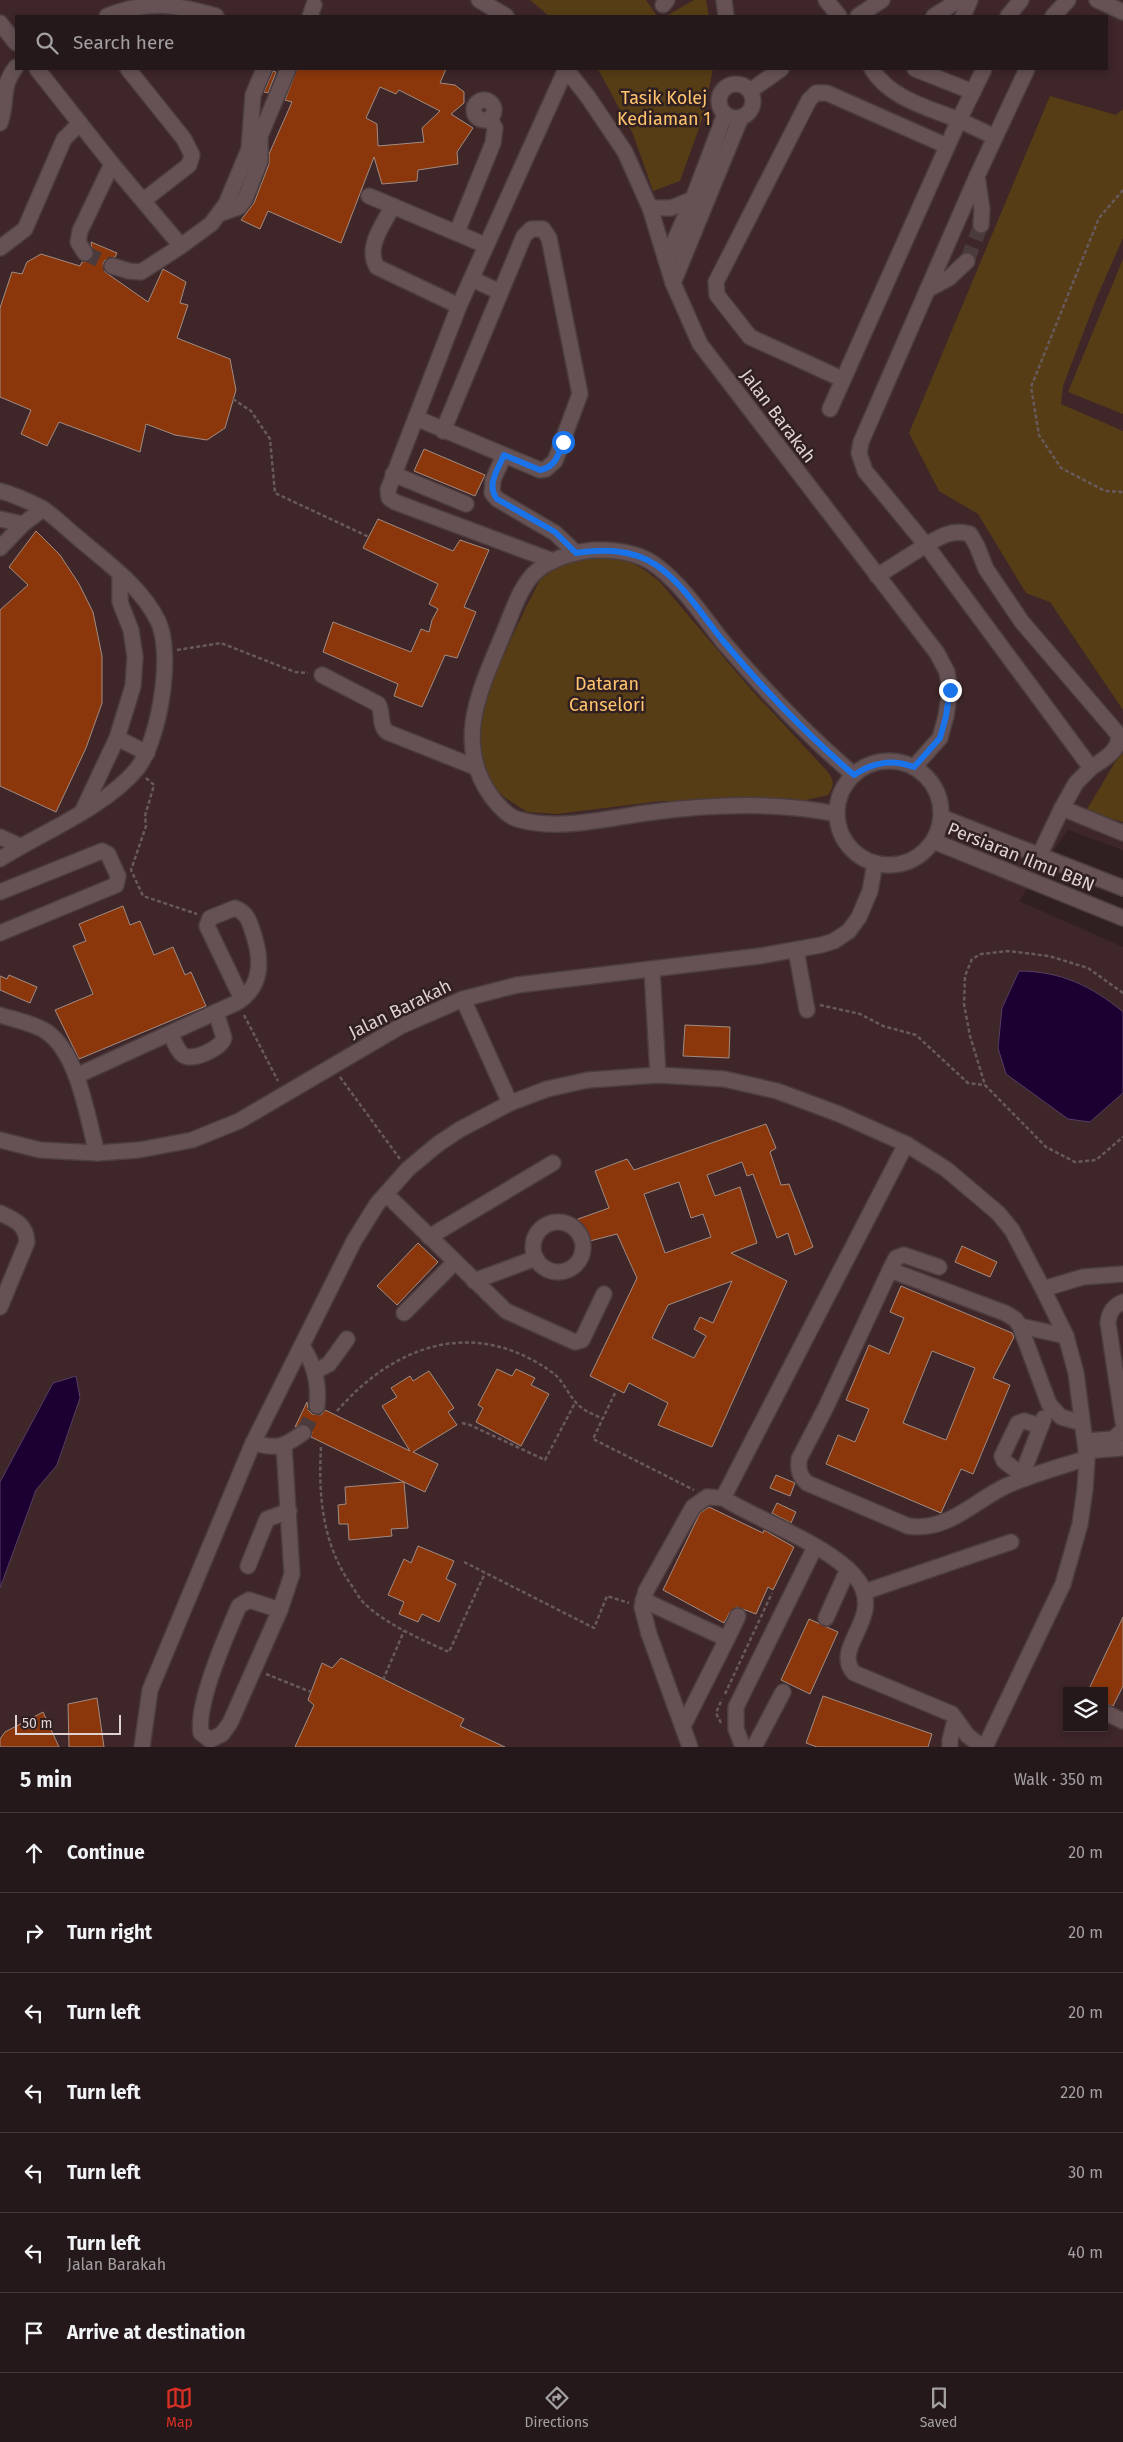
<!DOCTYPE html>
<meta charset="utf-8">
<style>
:root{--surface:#25181a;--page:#2d2123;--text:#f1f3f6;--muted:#a3a0a2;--line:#423739;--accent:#d93025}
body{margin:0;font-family:"Fira Sans",sans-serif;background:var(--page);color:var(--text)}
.controls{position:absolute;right:15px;bottom:15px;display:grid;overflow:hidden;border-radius:0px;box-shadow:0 2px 8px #0003}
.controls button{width:45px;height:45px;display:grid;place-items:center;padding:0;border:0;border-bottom:1px solid var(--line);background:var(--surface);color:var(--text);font:25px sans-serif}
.scale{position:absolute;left:15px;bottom:12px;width:106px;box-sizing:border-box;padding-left:5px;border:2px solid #ded2d3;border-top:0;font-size:14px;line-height:18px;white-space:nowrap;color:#ded2d3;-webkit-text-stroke:4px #312022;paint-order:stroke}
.stop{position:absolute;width:15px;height:15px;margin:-11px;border:4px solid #1a73e8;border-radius:50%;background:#fff}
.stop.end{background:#1a73e8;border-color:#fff;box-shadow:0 1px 5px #0008}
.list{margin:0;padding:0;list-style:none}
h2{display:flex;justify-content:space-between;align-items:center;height:65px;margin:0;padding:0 20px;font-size:21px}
h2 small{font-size:16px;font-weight:400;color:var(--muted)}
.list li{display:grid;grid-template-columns:32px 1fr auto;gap:15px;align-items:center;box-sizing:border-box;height:80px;padding:0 20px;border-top:1px solid var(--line)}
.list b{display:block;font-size:19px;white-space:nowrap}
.list p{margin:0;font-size:16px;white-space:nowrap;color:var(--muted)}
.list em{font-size:16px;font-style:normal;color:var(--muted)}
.icon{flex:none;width:28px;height:28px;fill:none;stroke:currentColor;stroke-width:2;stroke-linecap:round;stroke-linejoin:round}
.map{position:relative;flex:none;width:1123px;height:1747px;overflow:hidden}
.search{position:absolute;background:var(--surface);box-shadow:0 2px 8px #0003;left:15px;right:15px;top:15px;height:55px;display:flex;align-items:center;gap:12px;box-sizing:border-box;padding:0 18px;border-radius:0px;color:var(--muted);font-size:19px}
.sheet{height:625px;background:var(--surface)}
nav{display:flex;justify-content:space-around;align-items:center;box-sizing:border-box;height:70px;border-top:1px solid var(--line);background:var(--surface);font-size:14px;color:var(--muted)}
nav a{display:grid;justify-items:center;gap:2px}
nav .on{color:var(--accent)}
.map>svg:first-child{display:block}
.built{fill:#3e2629;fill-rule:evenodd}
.green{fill:#563d16}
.water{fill:#1b0031;stroke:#563f62}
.building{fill:#8b370b;stroke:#a08c83;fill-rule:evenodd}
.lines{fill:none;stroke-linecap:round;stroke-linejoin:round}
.minor-tunnel{stroke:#4b3b3d;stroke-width:15;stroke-dasharray:15 8;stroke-linecap:butt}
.minor-casing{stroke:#4c3d3f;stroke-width:18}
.path{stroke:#68595a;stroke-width:2.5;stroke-dasharray:4 2.5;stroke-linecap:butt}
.minor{stroke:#665254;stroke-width:15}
.route{stroke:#1a73e8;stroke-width:6}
.labels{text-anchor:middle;stroke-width:5;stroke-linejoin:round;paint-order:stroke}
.park-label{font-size:18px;fill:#ffc46d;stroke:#312022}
.street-label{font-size:18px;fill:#ded2d3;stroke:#312022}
</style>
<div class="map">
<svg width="1123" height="1747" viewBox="0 0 1123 1747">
<rect width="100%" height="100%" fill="#312022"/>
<path class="built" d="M0 0H1123V850L1068 830 1019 901 1123 947V1747H0ZM16 16H1107V69H16ZM1067 1691H1104V1728H1067Z"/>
<g class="green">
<path d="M530 0H646L657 16H549Z"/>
<path d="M694 0H706L709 16H666Z"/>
<path d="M598 69H713L703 117 680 181 653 191 633 134Z"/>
<path d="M1050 96 1116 115 1123 109V238L1097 297 1063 386 1061 404 1123 431V710L1050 602 1026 593 978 514 939 491 909 433Z"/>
<path d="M1123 259V414L1068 392Z"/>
<path d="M604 555C629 559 641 566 660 582L748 686 827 771C834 780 835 785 828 795L802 801H661L557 814 527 812 504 797 489 782 475 735 483 699 527 605 540 580 557 567 580 559Z"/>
<path d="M1123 749V822L1086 811Z"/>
</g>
<g class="water">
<path d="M1019 971C1060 971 1092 986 1123 1012V1093L1090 1122 1068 1119 1006 1074 998 1048 1002 1008Z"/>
<path d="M76 1376 80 1398 57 1465 36 1490 0 1588V1482L53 1383Z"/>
</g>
<g class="building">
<path d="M297 69H446L440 83 455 85 464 92V103L451 114 473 128 457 152 458 164 418 170 417 181 382 184 374 157 341 243 268 211 260 229 241 220 254 203 269 164V154L292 102 285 100ZM380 87 396 94 399 90 440 111 422 128 424 142 378 146 377 124 366 118Z"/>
<path d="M273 71 276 72 268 93 264 92Z"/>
<path d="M91 242 117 253 115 257 105 260 103 264 105 272 148 302 163 269 186 282 180 303 188 305 177 338 230 359 236 390 225 428 207 440 175 435 146 424 140 452 59 422 47 446 21 434 31 410 0 397V308L12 272 22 274 27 262 41 254 80 266 82 262 90 261 93 257Z"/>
<path d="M424 449 485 475 475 496 414 471Z"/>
<path d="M378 519 453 551 460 540 489 550 464 607 476 612 457 658 445 655 422 707 394 696 398 684 323 652 333 622 411 652 421 629 429 632 432 620 438 609 429 604 438 584 363 548Z"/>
<path d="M36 531 60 555 79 584 93 612 102 656V703L86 748 56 812 0 786V610L28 585 9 567Z"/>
<path d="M123 906 130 925 140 921 154 955 173 947 185 975 191 972 206 1006 79 1059 55 1010 93 994 73 946 86 941 79 924Z"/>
<path d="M9 975 37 987 30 1003 0 990V976L7 979Z"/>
<path d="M685 1025 730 1027 729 1058 683 1056Z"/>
<path d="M766 1124 776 1148 770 1152 781 1185 789 1184 813 1247 795 1255 788 1233 777 1238 753 1174 747 1176 742 1162 707 1175 715 1196 740 1187 757 1243 731 1253 787 1281 712 1447 658 1425 668 1403 629 1383 624 1393 590 1376 637 1278 617 1234 586 1242 578 1219 609 1208 595 1171 627 1159 634 1170ZM679 1182 691 1218 703 1214 711 1237 665 1253 644 1194ZM732 1281 713 1323 700 1317 694 1329 706 1336 694 1358 652 1338 668 1305Z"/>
<path d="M418 1243 438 1262 397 1305 377 1286Z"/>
<path d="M962 1246 997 1262 990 1277 955 1262Z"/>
<path d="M901 1286 1012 1333 1014 1337 993 1378 1010 1385 973 1474 961 1469 941 1513 826 1464 838 1435 855 1442 869 1409 846 1400 869 1345 889 1354 904 1318 890 1312ZM932 1351 975 1368 946 1440 903 1423Z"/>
<path d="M497 1369 512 1376 516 1369 535 1378 531 1385 549 1394 521 1446 476 1422 483 1408 478 1405Z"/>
<path d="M429 1371 454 1408 448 1412 457 1425 413 1452 438 1464 425 1492 404 1482 408 1528 391 1529 392 1536 349 1540 348 1524H339L338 1505 346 1504 345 1487 404 1482 311 1437 312 1432 307 1425 302 1424 295 1427 307 1402 308 1410 312 1414 321 1415 325 1410 410 1451 382 1406 397 1397 391 1388 410 1376 413 1381Z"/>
<path d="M776 1475 795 1483 790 1496 770 1488Z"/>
<path d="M777 1503 796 1512 791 1523 772 1513Z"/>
<path d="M709 1507 763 1533 764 1530 794 1547 773 1590 768 1587 756 1614 737 1607 730 1612 724 1623 663 1590 700 1513Z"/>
<path d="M418 1546 454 1561 446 1579 456 1584 439 1622 422 1614 418 1622 399 1614 404 1602 388 1595 404 1559 411 1563Z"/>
<path d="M1123 1617V1686L1113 1706 1104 1704V1691H1088Z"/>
<path d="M809 1619 838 1632 810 1694 781 1680Z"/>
<path d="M341 1658 464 1719 460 1726 505 1747H295L314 1705 308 1700 322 1663 332 1668Z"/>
<path d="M823 1696 932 1734 928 1747H817L806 1743Z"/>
<path d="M97 1698 104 1747H69L68 1704Z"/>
<path d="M43 1712 59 1747H0V1739L5 1732Z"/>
</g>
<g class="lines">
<g class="minor-tunnel">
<path d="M85 253 112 266"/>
<path d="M967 261 981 225"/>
<path d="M303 1433 317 1406"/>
</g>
<defs>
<g id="minor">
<path d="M479 0 506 16"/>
<path d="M724 0 726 16"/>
<path d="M826 0 839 16"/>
<path d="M1097 0 1123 12"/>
<path d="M663 5 667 0"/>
<path d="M107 16C147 0 175 4 216 16"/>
<path d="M310 16 314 5"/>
<path d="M858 16 882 0"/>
<path d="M934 16 959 0"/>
<path d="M963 16 970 0"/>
<path d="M1008 16 1021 0"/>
<path d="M1053 16 1068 0"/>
<path d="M0 23 16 43"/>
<path d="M37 69 112 164 181 246 211 224 226 204 249 149 253 95 264 69"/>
<path d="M128 69 184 139 192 155 189 165 144 200"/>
<path d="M915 69 973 92"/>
<path d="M984 69 959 120 995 137"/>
<circle cx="736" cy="101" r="17"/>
<path d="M750 91 781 69"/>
<circle cx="484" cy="110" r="10"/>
<path d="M0 123C8 102 0 87 16 67"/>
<path d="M977 176 982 209 981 225"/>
<path d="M369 196 485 245"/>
<path d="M393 206C383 225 365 247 377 267L459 306"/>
<path d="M650 208H671L693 199"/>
<path d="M219 214 239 207 245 199 260 161V136L288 69"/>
<path d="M457 232 493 143 495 128 490 119"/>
<path d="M0 248 25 229 64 139 80 123"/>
<path d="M85 253 78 242 80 231 112 164"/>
<path d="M666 260 693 199 725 114"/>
<path d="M112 266 129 271 141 272 181 246"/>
<path d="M472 279 500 292"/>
<path d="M673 283 741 117"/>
<path d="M927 290 949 278 967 261"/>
<path d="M842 379 750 337 717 295 716 282 809 100 816 93H827L947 146"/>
<path d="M830 409 959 120C929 108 889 98 872 69"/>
<path d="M416 418 540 470 546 469 555 461 580 394 549 238 543 229H531L524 236 443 431"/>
<path d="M504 455 493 480 492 493 497 499 555 533 576 553"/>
<path d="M393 474 466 504"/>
<path d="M0 491C15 495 28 501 42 508 54 516 66 528 77 537 106 562 141 586 158 621 174 654 159 743 136 770 105 807 41 833 0 859"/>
<path d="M0 519 23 524"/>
<path d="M0 548 23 524 43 509"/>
<path d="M553 561 395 502 389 498 388 490 459 306 566 69 588 97 625 152 650 208 673 283 700 344 937 653 947 672 950 690 946 716 940 738 914 767"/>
<path d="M877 576 926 545 865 471 859 453 861 442 977 176 1027 69"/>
<path d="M322 675 378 704C384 713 378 724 387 732L475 767"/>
<path d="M117 738 147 753"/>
<circle cx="889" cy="813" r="52"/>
<path d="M1062 808 1076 783 1091 768 926 545C941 536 952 529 970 534L977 546 986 569 1022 622 1118 734C1122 750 1102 760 1091 768"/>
<path d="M83 810 117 738 133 686 135 657 131 630 120 602V574"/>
<path d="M837 814C778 802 714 804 654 812 611 817 560 832 517 819 507 816 497 804 491 796 452 741 482 686 504 632 512 613 521 583 538 570 554 557 580 550 600 550 621 550 642 554 658 567 685 588 704 618 725 644 765 691 807 735 854 775"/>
<path d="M941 817 1123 888"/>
<path d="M0 837 20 846"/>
<path d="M933 841 1123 918"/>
<path d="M1039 856 1062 808 1123 833"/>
<path d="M0 892 102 851 108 854 118 876 116 885 0 933"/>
<path d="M796 950 807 1010"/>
<path d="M652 969 658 1075"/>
<path d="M463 999 510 1103"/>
<path d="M0 1015C15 1020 34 1023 47 1032 79 1055 87 1117 97 1153"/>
<path d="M170 1034C174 1040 177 1051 183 1055 193 1062 221 1048 224 1038L216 1012"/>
<path d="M76 1076 238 1002C262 986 262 961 254 936 250 923 248 913 235 908L210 918 207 926 242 999"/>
<path d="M0 1140 40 1150 97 1153 139 1150 192 1140 239 1121 401 1026 463 999 517 985 760 956 821 945 834 941 849 931 859 917 870 891 875 863"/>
<path d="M386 1194 506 1311 575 1342 582 1340 604 1294"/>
<path d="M0 1213C15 1220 26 1224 27 1242L0 1307"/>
<circle cx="558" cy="1247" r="25"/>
<path d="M429 1237 553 1163"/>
<path d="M890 1270 896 1258 904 1255 939 1267"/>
<path d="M474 1281 536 1258"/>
<path d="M1043 1289 1083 1277 1123 1274"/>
<path d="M1123 1302C1113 1306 1109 1312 1108 1323L1123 1422"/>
<path d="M404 1313 455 1262"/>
<path d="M1020 1326 1066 1336"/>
<path d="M302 1346C315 1366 319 1382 317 1406"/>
<path d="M316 1371 329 1364 347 1339"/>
<path d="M1082 1423 1061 1417 1049 1404 1020 1326 1015 1319 1005 1313 890 1270 826 1407 799 1459C798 1469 799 1476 807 1483L908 1526C948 1532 974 1501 1006 1486 1032 1474 1060 1467 1087 1458"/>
<path d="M1085 1441 1113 1439 1123 1430"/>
<path d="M253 1443C278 1449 282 1448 303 1433"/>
<path d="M1097 1450 1123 1448"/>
<path d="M1022 1475 1044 1418"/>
<path d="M1026 1478 1004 1461 1002 1456 1018 1423 1024 1421 1041 1426"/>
<path d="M723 1498 906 1144"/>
<path d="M248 1566 267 1519 289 1511"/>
<path d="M864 1592 1011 1542"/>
<path d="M643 1600 727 1639 683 1726"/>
<path d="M826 1618 848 1569"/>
<path d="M727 1639 738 1616"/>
<path d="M1106 1713 1123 1721"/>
<path d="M210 1740 222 1734 230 1723 280 1610 292 1574 284 1446"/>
<path d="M210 1740 201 1733C196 1703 227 1634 239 1606L249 1600 280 1610"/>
<path d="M142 1747 150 1690 253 1443 354 1241 377 1204 408 1169 438 1144 459 1130 510 1103 547 1089 588 1080 658 1075 724 1079 777 1091 839 1114 906 1144 946 1169 998 1213 1012 1230 1043 1289 1066 1336 1076 1373 1087 1458 1085 1489 1080 1524 1063 1584 985 1747"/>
<path d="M690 1747 649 1634 642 1607 646 1591 693 1507 707 1497 723 1498C759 1521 841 1549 861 1585 880 1621 832 1648 854 1673L952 1714 967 1735 982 1747"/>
<path d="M743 1747 736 1729V1707L815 1547"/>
<path d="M754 1747 783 1692"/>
<path d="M950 1747V1740L954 1724"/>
</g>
</defs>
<use href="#minor" class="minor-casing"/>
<g class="path">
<path d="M1123 190 1099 218 1031 387 1039 435 1061 468 1105 491 1123 492"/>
<path d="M233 399 251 411 270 439 275 493 369 537"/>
<path d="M177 650 221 643 295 672 308 673"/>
<path d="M146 778 154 785 145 816 146 826 131 870 143 896 197 914"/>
<path d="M1123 993 1088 968 1049 956 1008 951 981 954 972 959 965 976 964 1004 970 1036 985 1085 1046 1147 1075 1162 1096 1160 1123 1137"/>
<path d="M820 1005 860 1014 883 1026 916 1035 968 1083 985 1085"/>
<path d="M244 1015 278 1081"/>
<path d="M340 1077 400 1159"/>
<path d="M615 1393 593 1439 694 1490"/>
<path d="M337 1411C396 1343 476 1317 553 1373 565 1382 570 1400 582 1408 588 1413 596 1415 603 1419"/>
<path d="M462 1423 470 1425 545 1460 576 1401"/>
<path d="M321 1447C318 1497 323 1546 352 1586 356 1592 360 1600 366 1605 389 1626 421 1639 449 1652L485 1573"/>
<path d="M464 1562 594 1628 607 1596 629 1603"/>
<path d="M266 1674 311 1692"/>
<path d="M383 1680 404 1631"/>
<path d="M725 1694 772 1593"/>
<path d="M721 1723 716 1713 722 1699"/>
</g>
<use href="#minor" class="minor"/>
</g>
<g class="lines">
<path class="route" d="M563 442C558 455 556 467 540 470L504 455C498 469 486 485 497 499L555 532 576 553C604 549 632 549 656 565 684 584 703 617 724 642 764 690 806 734 854 775 874 762 891 759 914 767L940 738 946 716 950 690"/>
</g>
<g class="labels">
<g class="park-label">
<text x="664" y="104">Tasik Kolej<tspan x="664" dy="21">Kediaman 1</tspan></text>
<text x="607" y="690">Dataran<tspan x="607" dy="21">Canselori</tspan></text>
</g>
<g class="street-label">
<text transform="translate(778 416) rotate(53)" y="6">Jalan Barakah</text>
<text transform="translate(1021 857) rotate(22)" y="6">Persiaran Ilmu BBN</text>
<text transform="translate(400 1009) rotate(-26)" y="6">Jalan Barakah</text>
</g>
</g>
</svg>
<div class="controls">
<button><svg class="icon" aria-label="layers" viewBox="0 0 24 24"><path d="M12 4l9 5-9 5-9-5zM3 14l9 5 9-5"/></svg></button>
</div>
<div class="scale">50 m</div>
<div class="stop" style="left:563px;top:442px"></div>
<div class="stop end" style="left:950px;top:690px"></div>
<div class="search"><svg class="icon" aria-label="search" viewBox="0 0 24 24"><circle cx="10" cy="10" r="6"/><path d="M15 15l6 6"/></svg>Search here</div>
</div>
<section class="sheet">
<h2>5 min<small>Walk · 350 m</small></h2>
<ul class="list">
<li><svg class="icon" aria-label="ahead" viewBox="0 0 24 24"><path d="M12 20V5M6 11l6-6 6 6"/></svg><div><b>Continue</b></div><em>20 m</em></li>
<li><svg class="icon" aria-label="right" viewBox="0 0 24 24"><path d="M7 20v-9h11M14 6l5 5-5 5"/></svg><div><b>Turn right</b></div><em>20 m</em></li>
<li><svg class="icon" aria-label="left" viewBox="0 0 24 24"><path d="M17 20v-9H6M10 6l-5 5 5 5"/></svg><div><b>Turn left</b></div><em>20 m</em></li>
<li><svg class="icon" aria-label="left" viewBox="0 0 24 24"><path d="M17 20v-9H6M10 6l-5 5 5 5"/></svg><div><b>Turn left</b></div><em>220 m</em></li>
<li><svg class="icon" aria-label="left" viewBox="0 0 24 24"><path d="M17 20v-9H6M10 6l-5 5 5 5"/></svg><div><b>Turn left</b></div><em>30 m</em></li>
<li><svg class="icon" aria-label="left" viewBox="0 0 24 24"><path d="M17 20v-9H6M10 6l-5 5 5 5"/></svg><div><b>Turn left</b><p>Jalan Barakah</p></div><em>40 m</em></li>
<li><svg class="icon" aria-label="arrive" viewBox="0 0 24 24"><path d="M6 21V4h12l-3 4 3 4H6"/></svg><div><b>Arrive at destination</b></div></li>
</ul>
</section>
<nav>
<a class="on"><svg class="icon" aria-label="map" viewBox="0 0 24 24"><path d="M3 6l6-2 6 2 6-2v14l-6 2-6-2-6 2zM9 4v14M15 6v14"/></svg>Map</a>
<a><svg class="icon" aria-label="directions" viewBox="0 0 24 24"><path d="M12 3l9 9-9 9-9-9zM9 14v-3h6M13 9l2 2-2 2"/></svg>Directions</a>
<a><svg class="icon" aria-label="saved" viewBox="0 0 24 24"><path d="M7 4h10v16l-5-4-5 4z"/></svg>Saved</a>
</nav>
